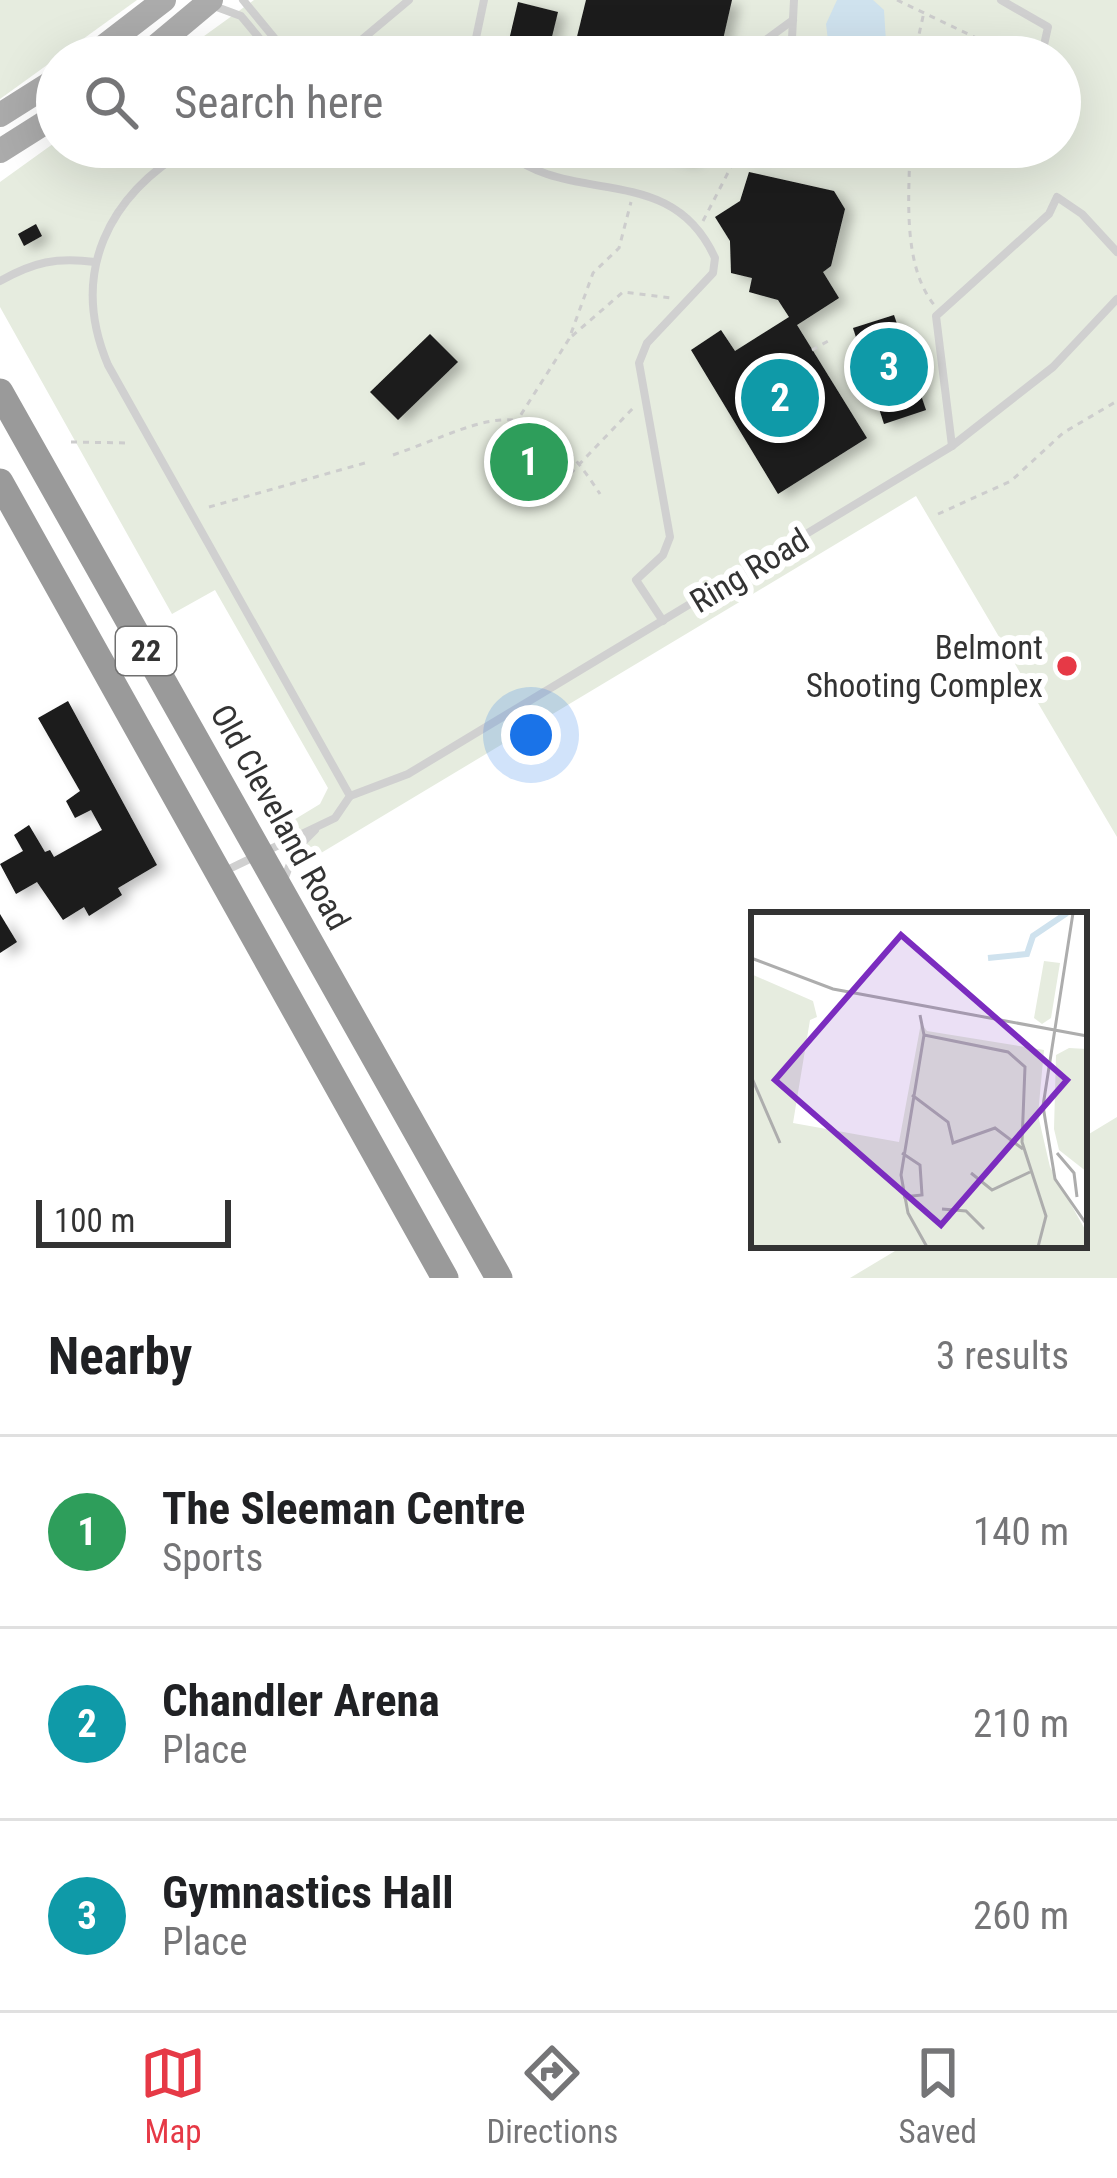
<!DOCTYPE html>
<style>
:root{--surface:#fff;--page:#f6f6f6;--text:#202124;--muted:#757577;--line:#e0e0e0;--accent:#e63946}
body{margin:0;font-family:"Roboto Condensed",sans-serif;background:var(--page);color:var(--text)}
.scale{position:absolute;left:36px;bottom:30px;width:195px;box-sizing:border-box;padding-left:12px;border:6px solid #333;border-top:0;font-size:33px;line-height:42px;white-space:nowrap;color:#333;-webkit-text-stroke:9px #fff;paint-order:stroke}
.you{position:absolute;left:531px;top:735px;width:42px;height:42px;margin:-30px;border:9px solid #fff;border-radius:50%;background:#1a73e8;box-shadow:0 0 0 18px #1a73e833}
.badge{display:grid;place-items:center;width:78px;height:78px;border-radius:50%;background:var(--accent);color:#fff;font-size:39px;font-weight:700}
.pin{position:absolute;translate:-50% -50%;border:6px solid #fff;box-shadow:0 3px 12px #0006}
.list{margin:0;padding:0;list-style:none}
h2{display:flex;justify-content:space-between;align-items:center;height:156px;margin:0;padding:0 48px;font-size:51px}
h2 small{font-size:39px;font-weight:400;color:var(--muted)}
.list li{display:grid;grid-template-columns:78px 1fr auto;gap:36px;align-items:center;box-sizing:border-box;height:192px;padding:0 48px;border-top:3px solid var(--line)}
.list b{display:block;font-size:45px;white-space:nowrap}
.list p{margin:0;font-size:39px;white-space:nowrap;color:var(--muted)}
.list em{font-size:39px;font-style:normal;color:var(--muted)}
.icon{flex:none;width:66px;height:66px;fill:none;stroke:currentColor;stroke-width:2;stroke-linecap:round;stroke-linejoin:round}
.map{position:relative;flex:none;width:1117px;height:1278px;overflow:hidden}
.search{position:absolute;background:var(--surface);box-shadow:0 12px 48px #0002;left:36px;right:36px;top:36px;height:132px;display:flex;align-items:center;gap:30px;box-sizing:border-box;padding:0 42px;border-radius:66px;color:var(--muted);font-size:45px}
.sheet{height:732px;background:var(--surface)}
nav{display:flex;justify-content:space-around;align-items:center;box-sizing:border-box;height:168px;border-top:3px solid var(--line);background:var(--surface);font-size:33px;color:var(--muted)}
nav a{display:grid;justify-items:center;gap:6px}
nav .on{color:var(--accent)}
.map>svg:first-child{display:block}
.green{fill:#e6ecdf}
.water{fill:#cfe2ee}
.building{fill:#1a1a1a;filter:url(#shadow)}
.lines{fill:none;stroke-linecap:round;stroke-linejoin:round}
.path{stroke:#cdcdcd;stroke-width:3;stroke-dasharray:6 6;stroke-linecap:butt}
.lane{stroke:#d0d0d0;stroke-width:8}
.primary{stroke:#ababab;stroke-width:24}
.highway{stroke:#9a9a9a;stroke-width:27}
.poi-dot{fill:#e63946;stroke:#fff;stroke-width:4.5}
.labels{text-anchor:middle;stroke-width:12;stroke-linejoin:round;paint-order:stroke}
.shield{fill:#fff;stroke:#707070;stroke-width:3}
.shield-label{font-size:30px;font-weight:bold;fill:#333}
.street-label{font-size:33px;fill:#333;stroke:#fff}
.poi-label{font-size:33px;fill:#333;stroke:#fff;text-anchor:end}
.inset-river{fill:none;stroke:#cfe2ee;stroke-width:6}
.inset-road{fill:none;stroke:#adadad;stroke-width:3}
.view{fill:#7b2cbf;fill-opacity:0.15;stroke:#7b2cbf;stroke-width:6}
.inset-edge{fill:none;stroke:#333;stroke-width:6}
</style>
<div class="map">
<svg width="1117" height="1278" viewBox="0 0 1117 1278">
<defs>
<filter id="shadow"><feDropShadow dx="8" dy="4.5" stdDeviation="6" flood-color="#0004"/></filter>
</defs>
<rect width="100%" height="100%" fill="#fff"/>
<g class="green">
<path d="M0 0H137L0 99Z"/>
<path d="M254 0H1117V837L916 496 311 859 292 821 320 804 328 788 215 590 172 614 0 307V182L57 141V147H1060V57H175Z"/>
<path d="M1117 1117V1278H850L905 1245H1084V1137Z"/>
</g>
<path class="water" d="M837 0H873L884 10 887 57H830L826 24Z"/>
<g class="building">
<path d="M586 0H732L719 57H572Z"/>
<path d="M518 2 558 12 547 57H505Z"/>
<path d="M651 147H694L690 161Z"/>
<path d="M749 172 834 191 845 209 831 266 823 272 839 298 797 325 867 438 778 494 691 350 721 330 735 351 789 317 778 300 749 292 752 278 731 273 730 241 715 217 740 201Z"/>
<path d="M36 224 42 236 24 246 18 234Z"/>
<path d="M894 315 926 410 884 424 853 328Z"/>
<path d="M430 334 458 362 398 420 370 392Z"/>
<path d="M68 701 157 865 118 888 122 895 89 916 84 907 63 920 37 882 16 894 0 864 23 851 14 835 29 825 45 852 50 850 54 857 102 830 91 810 75 818 66 801 80 791 38 718Z"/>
<path d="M0 914 17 942 0 953Z"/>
</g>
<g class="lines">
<g class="path">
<path d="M897 0 1016 57"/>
<path d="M914 57 924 12"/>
<path d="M787 147C840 154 903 181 951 147"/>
<path d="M910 147C909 196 902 266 935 306"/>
<path d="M703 221 732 165 731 147"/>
<path d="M572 336 623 292 671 298"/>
<path d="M812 350 830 340"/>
<path d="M508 435 569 339 593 273 619 248 631 202"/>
<path d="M71 442 130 443"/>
<path d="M393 455C495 419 529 384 600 494"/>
<path d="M570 474 635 406"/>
<path d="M209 507 365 463"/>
<path d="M938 514 1011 481 1063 433 1117 401"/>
</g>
<g class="lane">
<path d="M243 0 290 57"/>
<path d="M1001 0 1048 27 1042 54"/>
<path d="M214 6 241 16 275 57"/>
<path d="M341 57 409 0"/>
<path d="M472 57 484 0"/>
<path d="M761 57 763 42 793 20"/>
<path d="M791 57 794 0"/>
<path d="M191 147C108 195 69 273 108 365L350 796 335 818 227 870"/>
<path d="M501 147C567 210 670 158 715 258L713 273 647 343 639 363 670 537 663 555 636 580 663 621"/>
<path d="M0 281C34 262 56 257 95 262"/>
<path d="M952 446 936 316 1049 214 1057 197 1082 214 1117 252"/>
<path d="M350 796 408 774 952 446 1053 367 1117 299"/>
<path d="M283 883 295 850 315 830"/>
</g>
<g class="primary">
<path d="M90 57 164 0"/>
<path d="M143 57 211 0"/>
<path d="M0 115 57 79"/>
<path d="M0 151 57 115"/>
</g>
<g class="highway">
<path d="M0 392 499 1278"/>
<path d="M0 482 445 1278"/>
</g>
</g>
<circle class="poi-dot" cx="1067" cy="666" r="12"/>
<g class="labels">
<rect class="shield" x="116" y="627" width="60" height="48" rx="9"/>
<g class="shield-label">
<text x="146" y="661">22</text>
</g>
<g class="street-label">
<text transform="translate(749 570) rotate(-31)" y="12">Ring Road</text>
<text transform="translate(281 817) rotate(61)" y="12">Old Cleveland Road</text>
</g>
<g class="poi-label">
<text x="1043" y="659">Belmont<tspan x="1043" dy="38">Shooting Complex</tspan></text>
</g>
</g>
<g transform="translate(751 912)">
<rect width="336" height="336" fill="#fff"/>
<path d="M293 49 309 51 300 106 291 112 283 106ZM0 62 62 89 66 105 59 108 42 211 148 230 170 111 176 119 293 138 287 203 299 255 336 321V335H0ZM318 136 336 137V260L308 238 303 217 305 143Z" fill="#e6ecdf"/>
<path class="inset-river" d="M237 46 276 42 282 24 316 1"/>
<path class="inset-road" d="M322 1 292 194 304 267 336 313M0 46 82 77 336 124M169 103 173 123 257 140 274 155 271 230 295 304 287 335M173 123 150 263 157 301 176 335M0 164 29 231M161 183 197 210 202 231 244 216 272 237M151 241 169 253 171 283 152 285M306 241 323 261 326 285M220 261 241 278 279 260M191 297 215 299 233 317"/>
<path class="view" d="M150 23 316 168 190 313 24 168Z"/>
<rect width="336" height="336" class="inset-edge"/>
</g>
</svg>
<div class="scale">100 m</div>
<div class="you"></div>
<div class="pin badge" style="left:529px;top:462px;background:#2e9e5b">1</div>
<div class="pin badge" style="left:780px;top:398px;background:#0f9aa8">2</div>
<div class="pin badge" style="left:889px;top:367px;background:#0f9aa8">3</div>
<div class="search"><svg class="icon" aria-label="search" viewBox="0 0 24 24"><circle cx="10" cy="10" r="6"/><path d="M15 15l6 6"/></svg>Search here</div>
</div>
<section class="sheet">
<h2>Nearby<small>3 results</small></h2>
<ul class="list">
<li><span class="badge" style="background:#2e9e5b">1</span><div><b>The Sleeman Centre</b><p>Sports</p></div><em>140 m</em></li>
<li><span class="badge" style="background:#0f9aa8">2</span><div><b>Chandler Arena</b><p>Place</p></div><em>210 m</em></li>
<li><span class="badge" style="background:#0f9aa8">3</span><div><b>Gymnastics Hall</b><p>Place</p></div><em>260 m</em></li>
</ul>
</section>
<nav>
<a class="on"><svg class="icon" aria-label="map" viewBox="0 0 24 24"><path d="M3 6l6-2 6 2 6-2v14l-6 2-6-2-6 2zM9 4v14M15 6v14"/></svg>Map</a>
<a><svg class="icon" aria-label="directions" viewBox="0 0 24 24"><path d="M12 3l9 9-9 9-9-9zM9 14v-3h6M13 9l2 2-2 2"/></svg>Directions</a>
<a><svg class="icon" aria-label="saved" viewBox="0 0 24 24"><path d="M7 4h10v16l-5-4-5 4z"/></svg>Saved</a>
</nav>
